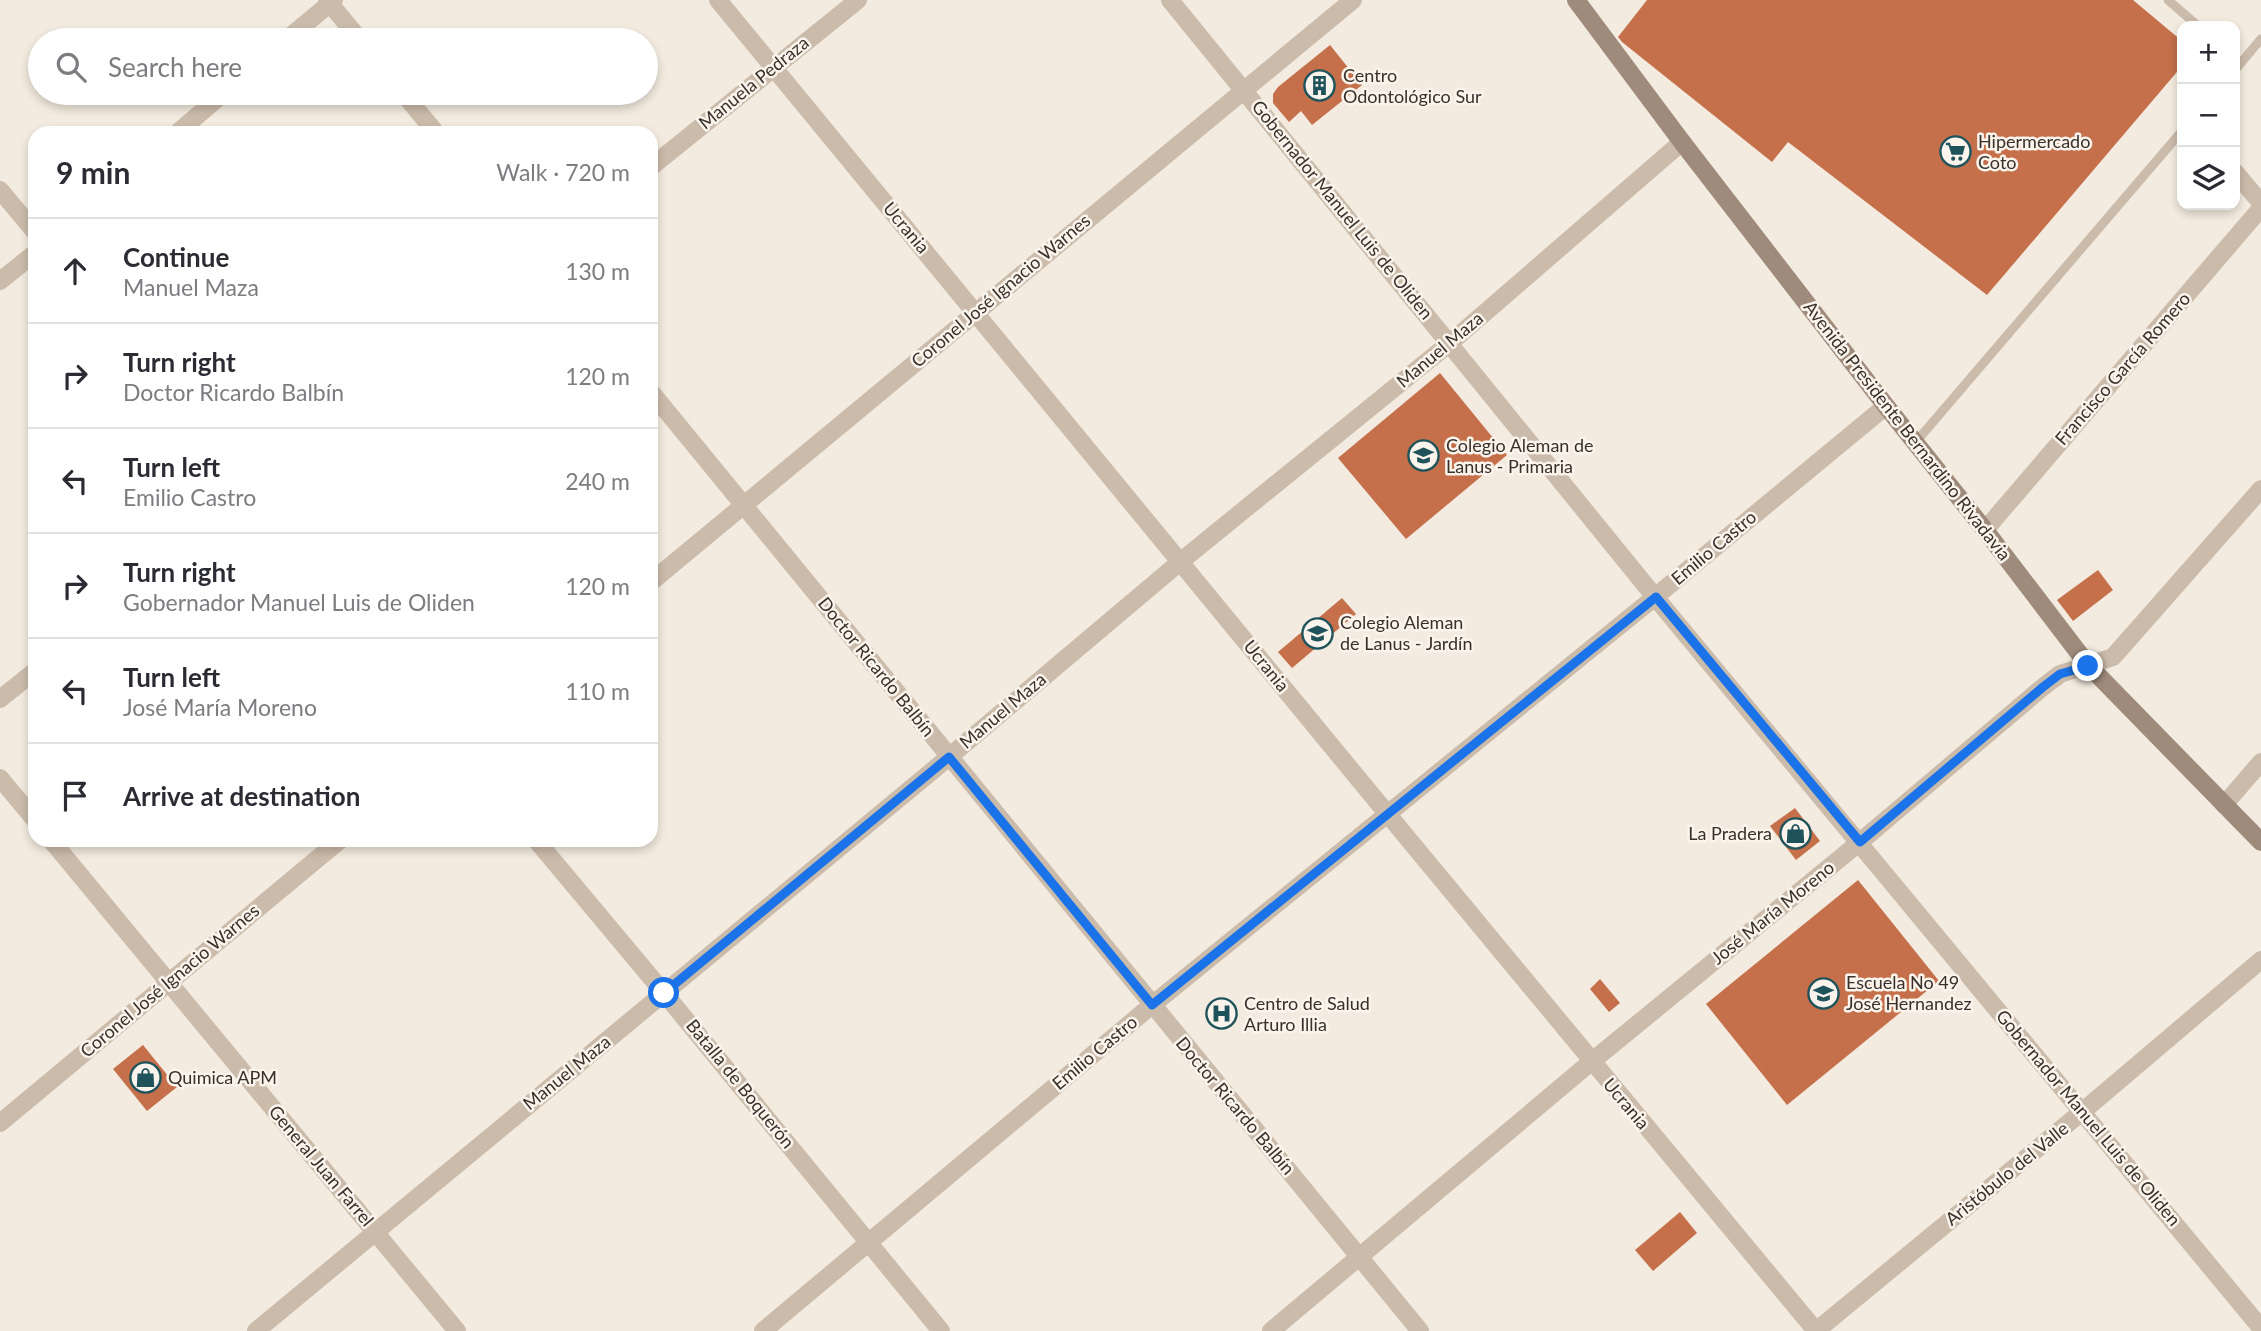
<!DOCTYPE html>
<meta charset="utf-8">
<style>
:root{--surface:#fff;--page:#f7f7f7;--text:#2b2b33;--muted:#7c7c81;--line:#e1e1e2}
body{margin:0;font-family:Lato,sans-serif;background:var(--page);color:var(--text)}
.controls{position:absolute;right:21px;top:21px;display:grid;overflow:hidden;border-radius:14px;box-shadow:0 4px 10px #0003}
.controls button{width:63px;height:63px;display:grid;place-items:center;padding:0;border:0;border-bottom:2px solid var(--line);background:var(--surface);color:var(--text);font:35px sans-serif}
.stop{position:absolute;width:21px;height:21px;margin:-16px;border:5px solid #1a73e8;border-radius:50%;background:#fff}
.stop.end{background:#1a73e8;border-color:#fff;box-shadow:0 2px 7px #0008}
.list{margin:0;padding:0;list-style:none}
h2{display:flex;justify-content:space-between;align-items:center;height:91px;margin:0;padding:0 28px;font-size:30px}
h2 small{font-size:23px;font-weight:400;color:var(--muted)}
.list li{display:grid;grid-template-columns:46px 1fr auto;gap:21px;align-items:center;box-sizing:border-box;height:105px;padding:0 28px;border-top:2px solid var(--line)}
.list b{display:block;font-size:26px;white-space:nowrap}
.list p{margin:0;font-size:23px;white-space:nowrap;color:var(--muted)}
.list em{font-size:23px;font-style:normal;color:var(--muted)}
.icon{flex:none;width:38px;height:38px;fill:none;stroke:currentColor;stroke-width:2;stroke-linecap:round;stroke-linejoin:round}
.map{position:relative;flex:none;width:2261px;height:1331px;overflow:hidden}
.search{position:absolute;background:var(--surface);box-shadow:0 4px 10px #0003;left:28px;top:28px;width:630px;height:77px;display:flex;align-items:center;gap:18px;box-sizing:border-box;padding:0 24px;border-radius:38px;color:var(--muted);font-size:26px}
.panel{position:absolute;background:var(--surface);box-shadow:0 4px 10px #0003;left:28px;top:126px;width:630px;height:721px;border-radius:21px}
.map>svg:first-child{display:block}
.building{fill:#c5704b}
.lines{fill:none;stroke-linecap:round;stroke-linejoin:round}
.lane{stroke:#cbbbab;stroke-width:9}
.street{stroke:#cbbbab;stroke-width:18}
.secondary{stroke:#9f8b7c;stroke-width:18}
.route{stroke:#1a73e8;stroke-width:9}
.labels{text-anchor:middle;stroke-width:5;stroke-linejoin:round;paint-order:stroke}
.poi-label{font-size:18px;fill:#39302a;stroke:#faf4ec;text-anchor:start}
.street-label{font-size:18px;fill:#39302a;stroke:#faf4ec}
</style>
<div class="map">
<svg width="2261" height="1331" viewBox="0 0 2261 1331">
<rect width="100%" height="100%" fill="#f3ebdf"/>
<g class="building">
<path d="M1647 0H2133L2182 41V66L1987 295 1788 142 1772 162 1622 42 1618 37Z"/>
<path d="M1330 45 1362 85 1312 125 1301 111 1289 122 1273 103V94L1278 87Z"/>
<path d="M1440 373 1507 455 1406 539 1338 458Z"/>
<path d="M2098 570 2113 590 2073 621 2057 600Z"/>
<path d="M1342 598 1356 614 1292 668 1278 652Z"/>
<path d="M1795 808 1820 841 1796 860 1770 826Z"/>
<path d="M1858 880 1939 981 1787 1105 1706 1004Z"/>
<path d="M1600 979 1620 1003 1609 1012 1590 989Z"/>
<path d="M143 1045 177 1087 147 1111 113 1069Z"/>
<path d="M1680 1212 1697 1233 1653 1271 1635 1250Z"/>
</g>
<g class="lines">
<g class="lane">
<path d="M2168 0 2198 26"/>
<path d="M2235 70 2261 39"/>
<path d="M1915 443 2182 131"/>
</g>
<g class="street">
<path d="M327 0 360 40"/>
<path d="M718 0C1084 443 1447 890 1816 1331"/>
<path d="M1170 0 1655 597 2261 1328"/>
<path d="M286 40 334 0"/>
<path d="M403 93 436 133"/>
<path d="M177 133 224 93"/>
<path d="M651 167 858 0"/>
<path d="M2235 172 2261 203"/>
<path d="M0 190 35 232"/>
<path d="M0 281 35 253"/>
<path d="M651 392 1420 1331"/>
<path d="M1985 530 2261 208"/>
<path d="M651 582 1353 0"/>
<path d="M0 699 35 671"/>
<path d="M0 778 35 820"/>
<path d="M2224 805 2261 762"/>
<path d="M51 840 457 1331"/>
<path d="M536 840 664 993 941 1331"/>
<path d="M0 1123 340 840"/>
<path d="M256 1331 949 757 1181 561 1451 342 1682 142"/>
<path d="M763 1331 1152 1005 1655 597 1886 406"/>
<path d="M1271 1331 1591 1062 1860 842 2043 687 2060 674 2113 657 2261 489"/>
<path d="M1816 1331 2083 1111 2261 960"/>
</g>
<path class="secondary" d="M1576 0 1682 142 1886 406 1985 530 2088 665 2261 842"/>
</g>
<g class="lines">
<path class="route" d="M664 993 949 757 1152 1005 1656 597 1860 842 2043 687 2060 674 2088 666"/>
</g>
<defs>
<symbol id="building-ring" viewBox="-11 -11 22 22"><circle r="9.5" fill="#faf4ec" stroke="#1f535b" stroke-width="1.5"/><path d="M-4-6H4V6H1V3H-1V6H-4ZM-2.5-4.3h1.7v1.8h-1.7ZM.8-4.3h1.7v1.8H.8ZM-2.5-1h1.7V.8h-1.7ZM.8-1h1.7V.8H.8Z" fill="#1f535b"/></symbol>
<symbol id="supermarket-ring" viewBox="-11 -11 22 22"><circle r="9.5" fill="#faf4ec" stroke="#1f535b" stroke-width="1.5"/><path d="M-6-5.5h2.5l.6 2H6L4.5 2H-2.5L-4.4-4H-6ZM-1.5 3.2a1.3 1.3 0 1 0 .1 0ZM3 3.2a1.3 1.3 0 1 0 .1 0Z" fill="#1f535b"/></symbol>
<symbol id="school-ring" viewBox="-11 -11 22 22"><circle r="9.5" fill="#faf4ec" stroke="#1f535b" stroke-width="1.5"/><path d="M0-5L7-2L0 1L-7-2ZM-4 1L0 2.5L4 1V4Q0 6-4 4Z" fill="#1f535b"/></symbol>
<symbol id="shop-ring" viewBox="-11 -11 22 22"><circle r="9.5" fill="#faf4ec" stroke="#1f535b" stroke-width="1.5"/><path d="M-5-2.5h2.3a2.7 3.5 0 0 1 5.4 0H5L5.5 6h-11ZM-1.5-2.5h3a1.5 2.3 0 0 0-3 0Z" fill="#1f535b"/></symbol>
<symbol id="hospital-ring" viewBox="-11 -11 22 22"><circle r="9.5" fill="#faf4ec" stroke="#1f535b" stroke-width="1.5"/><path d="M-5-5h3v3.5h4V-5h3V5h-3V1.5h-4V5h-3Z" fill="#1f535b"/></symbol>
</defs>
<g fill-rule="evenodd">
<use href="#building-ring" x="1302" y="68" width="35" height="35"/>
<use href="#supermarket-ring" x="1938" y="134" width="35" height="35"/>
<use href="#school-ring" x="1406" y="438" width="35" height="35"/>
<use href="#school-ring" x="1300" y="616" width="35" height="35"/>
<use href="#shop-ring" x="1778" y="816" width="35" height="35"/>
<use href="#school-ring" x="1806" y="976" width="35" height="35"/>
<use href="#hospital-ring" x="1204" y="996" width="35" height="35"/>
<use href="#shop-ring" x="128" y="1060" width="35" height="35"/>
</g>
<g class="labels">
<g class="poi-label">
<text x="1343" y="82">Centro<tspan x="1343" dy="21">Odontológico Sur</tspan></text>
<text x="1978" y="148">Hipermercado<tspan x="1978" dy="21">Coto</tspan></text>
<text x="1446" y="452">Colegio Aleman de<tspan x="1446" dy="21">Lanus - Primaria</tspan></text>
<text x="1340" y="629">Colegio Aleman<tspan x="1340" dy="21">de Lanus - Jardín</tspan></text>
<text x="1772" y="840" text-anchor="end">La Pradera</text>
<text x="1846" y="989">Escuela No 49<tspan x="1846" dy="21">José Hernandez</tspan></text>
<text x="1244" y="1010">Centro de Salud<tspan x="1244" dy="21">Arturo Illia</tspan></text>
<text x="168" y="1084">Quimica APM</text>
</g>
<g class="street-label">
<text transform="translate(754 83) rotate(-39)" y="6">Manuela Pedraza</text>
<text transform="translate(1342 210) rotate(51)" y="6">Gobernador Manuel Luis de Oliden</text>
<text transform="translate(906 228) rotate(50)" y="6">Ucrania</text>
<text transform="translate(1001 291) rotate(-40)" y="6">Coronel José Ignacio Warnes</text>
<text transform="translate(1440 350) rotate(-40)" y="6">Manuel Maza</text>
<text transform="translate(2123 369) rotate(-49)" y="6">Francisco García Romero</text>
<text transform="translate(1907 431) rotate(52)" y="6">Avenida Presidente Bernardino Rivadavia</text>
<text transform="translate(1714 548) rotate(-40)" y="6">Emilio Castro</text>
<text transform="translate(1266 666) rotate(51)" y="6">Ucrania</text>
<text transform="translate(876 667) rotate(51)" y="6">Doctor Ricardo Balbín</text>
<text transform="translate(1003 711) rotate(-40)" y="6">Manuel Maza</text>
<text transform="translate(1773 913) rotate(-39)" y="6">José María Moreno</text>
<text transform="translate(170 981) rotate(-40)" y="6">Coronel José Ignacio Warnes</text>
<text transform="translate(1095 1053) rotate(-40)" y="6">Emilio Castro</text>
<text transform="translate(567 1073) rotate(-39)" y="6">Manuel Maza</text>
<text transform="translate(740 1084) rotate(51)" y="6">Batalla de Boquerón</text>
<text transform="translate(1626 1104) rotate(50)" y="6">Ucrania</text>
<text transform="translate(1235 1106) rotate(50)" y="6">Doctor Ricardo Balbín</text>
<text transform="translate(2088 1118) rotate(50)" y="6">Gobernador Manuel Luis de Oliden</text>
<text transform="translate(321 1166) rotate(50)" y="6">General Juan Farrel</text>
<text transform="translate(2007 1174) rotate(-39)" y="6">Aristóbulo del Valle</text>
</g>
</g>
</svg>
<div class="controls">
<button>+</button>
<button>−</button>
<button><svg class="icon" aria-label="layers" viewBox="0 0 24 24"><path d="M12 4l9 5-9 5-9-5zM3 14l9 5 9-5"/></svg></button>
</div>
<div class="stop" style="left:664px;top:993px"></div>
<div class="stop end" style="left:2088px;top:666px"></div>
<div class="search"><svg class="icon" aria-label="search" viewBox="0 0 24 24"><circle cx="10" cy="10" r="6"/><path d="M15 15l6 6"/></svg>Search here</div>
<section class="panel">
<h2>9 min<small>Walk · 720 m</small></h2>
<ul class="list">
<li><svg class="icon" aria-label="ahead" viewBox="0 0 24 24"><path d="M12 20V5M6 11l6-6 6 6"/></svg><div><b>Continue</b><p>Manuel Maza</p></div><em>130 m</em></li>
<li><svg class="icon" aria-label="right" viewBox="0 0 24 24"><path d="M7 20v-9h11M14 6l5 5-5 5"/></svg><div><b>Turn right</b><p>Doctor Ricardo Balbín</p></div><em>120 m</em></li>
<li><svg class="icon" aria-label="left" viewBox="0 0 24 24"><path d="M17 20v-9H6M10 6l-5 5 5 5"/></svg><div><b>Turn left</b><p>Emilio Castro</p></div><em>240 m</em></li>
<li><svg class="icon" aria-label="right" viewBox="0 0 24 24"><path d="M7 20v-9h11M14 6l5 5-5 5"/></svg><div><b>Turn right</b><p>Gobernador Manuel Luis de Oliden</p></div><em>120 m</em></li>
<li><svg class="icon" aria-label="left" viewBox="0 0 24 24"><path d="M17 20v-9H6M10 6l-5 5 5 5"/></svg><div><b>Turn left</b><p>José María Moreno</p></div><em>110 m</em></li>
<li><svg class="icon" aria-label="arrive" viewBox="0 0 24 24"><path d="M6 21V4h12l-3 4 3 4H6"/></svg><div><b>Arrive at destination</b></div></li>
</ul>
</section>
</div>
